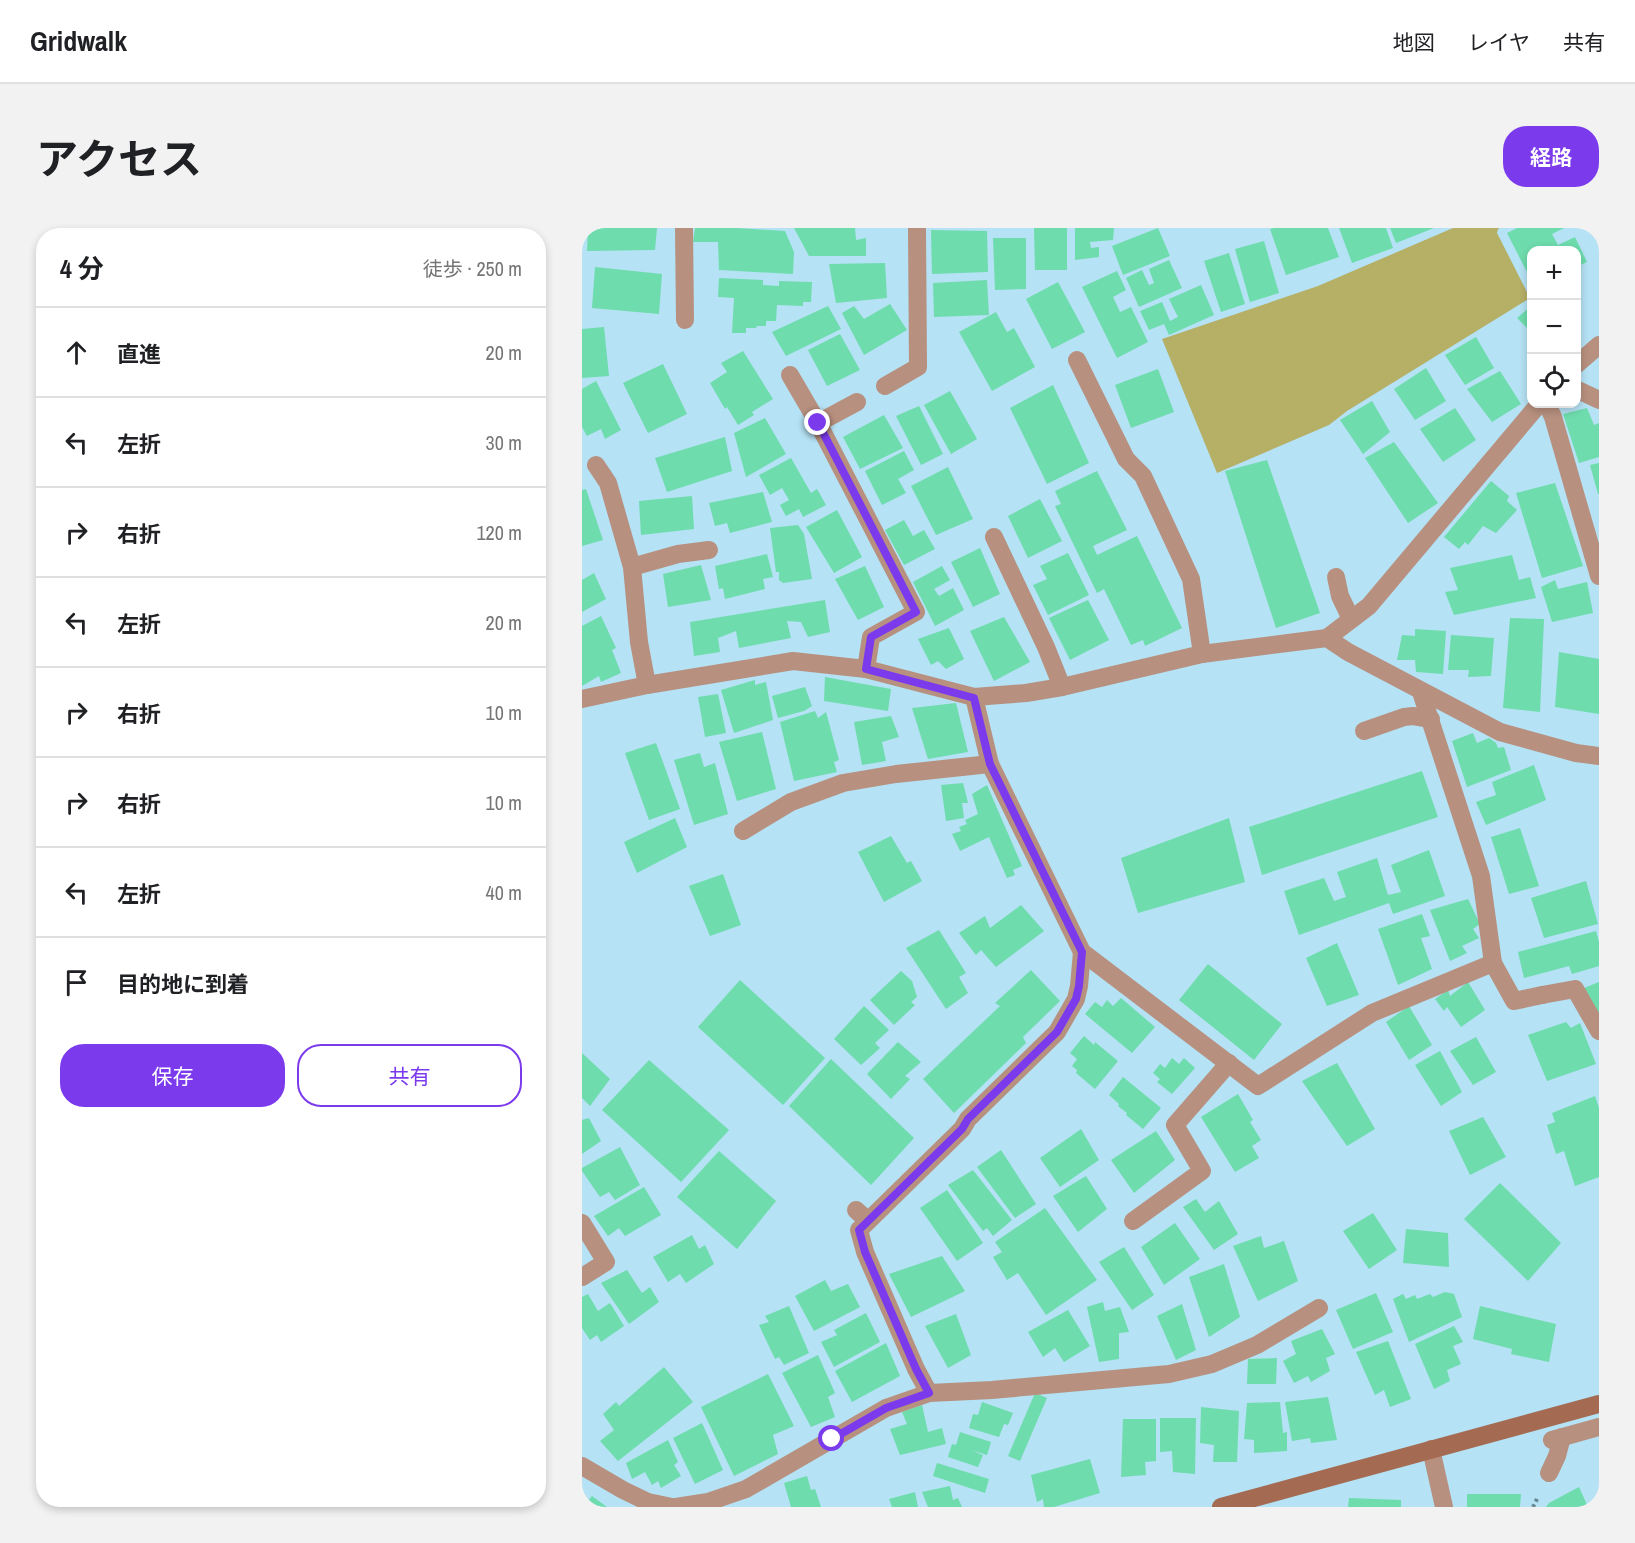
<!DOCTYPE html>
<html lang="ja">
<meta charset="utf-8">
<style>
:root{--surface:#fff;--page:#f2f2f2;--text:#202124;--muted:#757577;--line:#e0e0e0;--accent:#7c3aed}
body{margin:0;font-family:"Archivo Narrow","Noto Sans JP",sans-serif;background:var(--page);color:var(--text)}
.controls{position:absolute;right:18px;top:18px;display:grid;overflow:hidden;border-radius:12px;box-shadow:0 3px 9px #0003}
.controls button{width:54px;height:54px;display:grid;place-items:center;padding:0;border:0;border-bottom:2px solid var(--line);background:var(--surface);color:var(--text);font:30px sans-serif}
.stop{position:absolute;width:18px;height:18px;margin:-14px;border:4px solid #7c3aed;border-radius:50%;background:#fff}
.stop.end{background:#7c3aed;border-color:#fff;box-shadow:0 2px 6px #0008}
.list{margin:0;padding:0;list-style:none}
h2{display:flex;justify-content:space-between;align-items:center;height:78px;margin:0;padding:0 24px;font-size:26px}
h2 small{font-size:20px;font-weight:400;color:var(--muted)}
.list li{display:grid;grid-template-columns:39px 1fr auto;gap:18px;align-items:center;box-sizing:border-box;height:90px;padding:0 24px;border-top:2px solid var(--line)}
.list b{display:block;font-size:22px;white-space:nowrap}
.list em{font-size:20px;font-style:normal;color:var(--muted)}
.actions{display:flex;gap:12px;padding:18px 24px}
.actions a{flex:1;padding:14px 0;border:2px solid var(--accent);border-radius:24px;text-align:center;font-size:21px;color:var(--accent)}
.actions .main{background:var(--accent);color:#fff}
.icon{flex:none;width:33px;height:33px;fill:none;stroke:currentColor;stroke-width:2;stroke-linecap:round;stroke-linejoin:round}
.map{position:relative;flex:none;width:1017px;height:1279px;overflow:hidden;border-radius:24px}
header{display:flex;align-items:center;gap:36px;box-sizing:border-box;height:84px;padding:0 30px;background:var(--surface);border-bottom:2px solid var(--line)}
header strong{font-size:28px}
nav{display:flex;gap:33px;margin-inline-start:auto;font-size:21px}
.intro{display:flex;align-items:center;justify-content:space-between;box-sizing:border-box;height:144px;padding:0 36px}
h1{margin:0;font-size:42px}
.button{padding:15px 27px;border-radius:24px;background:var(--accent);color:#fff;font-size:21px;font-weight:700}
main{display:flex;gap:36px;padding:0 36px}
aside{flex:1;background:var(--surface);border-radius:24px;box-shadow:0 3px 9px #0003}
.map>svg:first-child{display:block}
.green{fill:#b6af66}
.building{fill:#6edcad}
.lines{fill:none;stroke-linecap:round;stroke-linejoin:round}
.path{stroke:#678895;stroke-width:4;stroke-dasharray:3 3;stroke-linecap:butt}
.lane{stroke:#b8907f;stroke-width:18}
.street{stroke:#b8907f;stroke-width:18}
.secondary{stroke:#a56b52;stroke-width:18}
.route{stroke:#7c3aed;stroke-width:8}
</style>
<header>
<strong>Gridwalk</strong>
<nav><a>地図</a><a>レイヤ</a><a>共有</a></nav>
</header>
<div class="intro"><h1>アクセス</h1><a class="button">経路</a></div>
<main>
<aside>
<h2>4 分<small>徒歩 · 250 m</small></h2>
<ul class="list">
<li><svg class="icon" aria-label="ahead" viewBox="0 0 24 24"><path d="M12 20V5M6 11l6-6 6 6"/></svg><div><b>直進</b></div><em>20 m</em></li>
<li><svg class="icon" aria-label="left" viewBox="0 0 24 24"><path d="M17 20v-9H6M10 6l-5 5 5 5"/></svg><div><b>左折</b></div><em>30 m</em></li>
<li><svg class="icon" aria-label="right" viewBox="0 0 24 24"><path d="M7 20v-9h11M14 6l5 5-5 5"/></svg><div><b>右折</b></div><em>120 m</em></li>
<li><svg class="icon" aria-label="left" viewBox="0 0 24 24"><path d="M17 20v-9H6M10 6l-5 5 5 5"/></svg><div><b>左折</b></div><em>20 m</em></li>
<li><svg class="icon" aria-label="right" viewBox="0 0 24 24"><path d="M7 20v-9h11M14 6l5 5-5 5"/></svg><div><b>右折</b></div><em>10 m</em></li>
<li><svg class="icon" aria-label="right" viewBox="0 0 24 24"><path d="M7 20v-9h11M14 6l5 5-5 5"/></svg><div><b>右折</b></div><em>10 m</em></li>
<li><svg class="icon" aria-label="left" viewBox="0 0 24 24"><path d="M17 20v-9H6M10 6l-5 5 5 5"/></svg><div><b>左折</b></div><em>40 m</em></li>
<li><svg class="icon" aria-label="arrive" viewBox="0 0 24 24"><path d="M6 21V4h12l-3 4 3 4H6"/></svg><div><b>目的地に到着</b></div></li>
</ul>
<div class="actions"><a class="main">保存</a><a>共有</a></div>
</aside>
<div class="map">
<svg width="1017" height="1279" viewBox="0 0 1017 1279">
<rect width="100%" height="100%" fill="#b5e2f4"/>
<path class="green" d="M871 0H918L916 1 915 5 948 70 765 183 747 197 635 245 580 111 736 58Z"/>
<g class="building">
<path d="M6 0H75L73 22 5 23Z"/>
<path d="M113 0H155L203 3 212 24 211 46 137 42 136 14H111Z"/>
<path d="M212 0H273L274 12 284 10V28H227Z"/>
<path d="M452 0H485V42H453Z"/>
<path d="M493 0H532L531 12 508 14 509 20 517 19V29L493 32Z"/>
<path d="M576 0 588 28 541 47 530 18Z"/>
<path d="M692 0H746L757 29 704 47 688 1Z"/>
<path d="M757 0H804L811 20 770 35Z"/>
<path d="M808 0H852L814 15Z"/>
<path d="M935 0H982L970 6 976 17 993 9 1005 34 994 39V22H950V54L925 5Z"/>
<path d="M349 2 405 3 406 44 350 46Z"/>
<path d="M411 10H444V61L413 62Z"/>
<path d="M682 13 697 65 668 74 653 21Z"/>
<path d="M647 25 663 76 639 84 622 33Z"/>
<path d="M587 32 600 60 557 79 544 50 560 42 567 57 572 55 567 41Z"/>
<path d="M303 35 305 70 254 75 247 36Z"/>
<path d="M13 39 80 46 77 86 10 80Z"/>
<path d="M535 43 544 62 531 69 538 84 549 79 566 114 535 130 500 59Z"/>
<path d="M137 50 181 52V57L197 58V53L230 54 229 74H221V78L195 77 194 93H184V98H175L174 100H164V105H150L152 70 136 69Z"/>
<path d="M405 52 407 87 352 89 351 55Z"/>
<path d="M476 54 503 104 470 121 444 71Z"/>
<path d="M619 57 632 87 587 107 582 96 567 102 558 83 580 74 588 93 596 89 587 71Z"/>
<path d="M308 76 325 102 282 127 260 85 272 78 282 91Z"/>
<path d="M950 77V105L935 90Z"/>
<path d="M246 78 259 101 204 128 190 104Z"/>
<path d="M414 84 425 104 432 100 453 139 410 163 377 104Z"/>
<path d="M22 99 27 148 0 150V101Z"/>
<path d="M258 106 278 142 245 158 226 122Z"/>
<path d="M894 109 912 140 883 157 863 127Z"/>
<path d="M161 123 191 171 170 184 172 187 156 197 145 179 143 181 128 155 145 144 139 135Z"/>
<path d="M81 136 105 186 66 205 41 155Z"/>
<path d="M844 140 864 173 833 192 812 161Z"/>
<path d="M576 141 592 184 549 200 533 157Z"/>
<path d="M918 143 939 176 910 194 885 161Z"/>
<path d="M14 153 39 202 23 211 19 201 5 208 0 199V161Z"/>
<path d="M471 157 507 235 465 256 428 180Z"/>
<path d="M368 163 395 211 369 226 342 177Z"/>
<path d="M790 173 808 204 781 226 758 192Z"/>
<path d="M337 178 361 226 339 237 314 188Z"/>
<path d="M873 180 894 212 861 234 838 201Z"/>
<path d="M1005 180 1012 197 1017 195V229L997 235 981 186Z"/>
<path d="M302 187 321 220 278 241 261 209Z"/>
<path d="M183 190 204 226 164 249 152 205Z"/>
<path d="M143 209 150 243 85 264 73 230Z"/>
<path d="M812 214 856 275 826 295 783 230Z"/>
<path d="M322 223 332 242 316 251 324 265 300 277 283 243Z"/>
<path d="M209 230 229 265 235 261 244 277 221 289 217 281 204 288 198 277 207 272 200 260 188 267 177 247Z"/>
<path d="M685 232 738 385 694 400 643 243Z"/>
<path d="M1017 235V266H1016L1008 237Z"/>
<path d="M366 239 391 291 354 307 329 258Z"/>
<path d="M515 243 545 302 511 318 515 327 555 308 600 400 563 418 561 412 549 417 522 361 515 365 473 278 479 276 473 263Z"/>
<path d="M909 253 927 268 925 273 935 282 914 305 901 298 886 317 883 314 877 321 862 309Z"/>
<path d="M973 255 1001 338 960 350 934 265Z"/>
<path d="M4 261 21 312 0 318V262Z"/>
<path d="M181 264 190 294 148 305 145 295 133 298 127 275Z"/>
<path d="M110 268 112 301 59 307 57 273Z"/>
<path d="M458 271 480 313 446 330 426 288Z"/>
<path d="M255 282 280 329 252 345 224 299Z"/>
<path d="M322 292 331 308 342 302 353 321 322 337 303 302Z"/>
<path d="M216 297 222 306 230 351 201 355 197 352V344H194L188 300Z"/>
<path d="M398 320 418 366 391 379 369 334Z"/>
<path d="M486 325 507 367 466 387 451 357 465 351 458 338Z"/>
<path d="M185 326 191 349 181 351 183 361 143 371 141 360 137 361 133 338Z"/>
<path d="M930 327 937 352 948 349 954 370 872 387 863 364 876 362 868 340Z"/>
<path d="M119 337 129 372 86 379 81 346Z"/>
<path d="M283 338 302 379 276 392 253 351Z"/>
<path d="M360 338 368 352 352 361 357 368 371 360 382 382 353 398 331 354Z"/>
<path d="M12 345 24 371 0 384V352Z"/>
<path d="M973 352 976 361 1005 354 1011 385 970 394 959 359Z"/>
<path d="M243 372 248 404 226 409 219 394 205 393 209 410 157 420 154 403 136 410 138 424 112 428 108 394Z"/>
<path d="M506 372 527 412 488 432 467 390Z"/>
<path d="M19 388 34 420 30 422 39 445 19 454 17 448 0 458V398Z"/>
<path d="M422 389 448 434 412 453 388 403Z"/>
<path d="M928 390 962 391 958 484 921 480Z"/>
<path d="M367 400 382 431 364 441 356 433 349 437 336 411Z"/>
<path d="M833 401 864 403 861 446 834 444 833 432H815L820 407 833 408Z"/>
<path d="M869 407 912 410 909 448 886 449 887 442H866Z"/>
<path d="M977 424 1017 431V486L973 479Z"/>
<path d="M243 449 309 461 306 483 242 473Z"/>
<path d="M173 452V457L184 454 191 492 152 505 139 462Z"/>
<path d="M223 459 230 478 222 483 196 490 190 468Z"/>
<path d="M136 466 144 505 123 509 116 469Z"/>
<path d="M374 475 386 524 346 531 330 480Z"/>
<path d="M233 483 236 490 244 484 257 532 252 534 255 544 212 553 198 494Z"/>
<path d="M309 488 317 509 300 514 304 533 280 537 272 494Z"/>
<path d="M180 504 194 561 155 573 137 514Z"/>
<path d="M891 505 895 515 907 510 914 515 916 520 922 519 929 542 885 559 870 513Z"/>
<path d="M74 515 98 581 67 592 43 525Z"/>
<path d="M118 525 122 539 133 535 146 586 112 597 92 532Z"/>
<path d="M952 537 964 572 904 597 894 574 914 567 910 554Z"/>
<path d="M840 543 856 589 680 647 667 599Z"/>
<path d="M381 555 386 575H380L382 590 364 593 359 557Z"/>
<path d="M405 557 440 638 431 642 433 647 425 650 407 609 378 623 370 606 379 603 377 599 385 596 383 592 396 586 390 566Z"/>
<path d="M93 590 105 619 55 645 42 614Z"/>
<path d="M647 590 663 654 556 685 539 630Z"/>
<path d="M938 600 957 658 927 666 909 609Z"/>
<path d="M309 608 325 635 329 633 340 653 302 674 276 624Z"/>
<path d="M847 622 863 668 811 686 807 675 717 707 702 663 742 650 752 673 764 669 755 644 795 630 806 667 819 664 809 637Z"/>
<path d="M141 646 159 697 128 708 107 658Z"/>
<path d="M1004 653 1016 696 962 710 949 670Z"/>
<path d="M886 671 898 696 891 701 897 710 880 718 885 725 868 733 848 682Z"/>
<path d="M439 677 462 703 414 739 399 722 394 727 377 705 403 688 408 700Z"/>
<path d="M840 686 848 708 839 710 850 741 816 757 796 701Z"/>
<path d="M357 702 384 745 377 749 386 765 364 781 324 720Z"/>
<path d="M1014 703 1017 714V738L990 746 987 738 942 750 936 724Z"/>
<path d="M755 715 777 767 745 778 724 730Z"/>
<path d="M626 736 700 796 672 832 597 772Z"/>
<path d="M449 742 478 773 441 809 444 815 372 885 341 851 418 778 413 775Z"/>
<path d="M319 743 330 753 335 769 329 774 333 777 312 797 288 772Z"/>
<path d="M158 752 243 830 201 877 116 799Z"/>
<path d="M886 754 903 782 879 799 865 779 862 783 853 771 866 762 868 768Z"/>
<path d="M1017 754V789L1002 760Z"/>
<path d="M539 770 573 799 550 825 503 786 513 774 520 779 525 772 531 778Z"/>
<path d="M282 778 307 802 293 815 298 820 279 837 252 811Z"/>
<path d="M827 778 850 817 827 832 804 794Z"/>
<path d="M984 794 989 800 998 795 1014 836 965 853 946 807Z"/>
<path d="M502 808 512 817 513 814 536 833 513 861 494 845 495 842 490 838 495 831 488 825Z"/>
<path d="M894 809 914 844 891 857 868 823Z"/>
<path d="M316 814 339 834 323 848 328 851 309 871 285 846Z"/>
<path d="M858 823 880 864 859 878 833 837Z"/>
<path d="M0 825 28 851 8 878 0 870Z"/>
<path d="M590 830 597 836 602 830 613 840 590 866 575 854 578 851 571 845 578 836 583 840Z"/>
<path d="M249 831 332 910 289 957 207 878Z"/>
<path d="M67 832 147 902 99 954 20 882Z"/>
<path d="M755 835 793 901 765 918 720 853Z"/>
<path d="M541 849 579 880 561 901 544 887 545 885 536 878 537 876 527 867Z"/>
<path d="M656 866 671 892 668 894 679 912 670 918 677 930 653 944 619 889Z"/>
<path d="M1013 868 1017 880V949L993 958 982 923 974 926 965 897 973 894 970 885Z"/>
<path d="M901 889 924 929 888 947 867 903Z"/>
<path d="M7 890 19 913 0 926V892Z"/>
<path d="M499 901 517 932 478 959 458 930Z"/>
<path d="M574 903 593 932 552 965 529 932Z"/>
<path d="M38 919 58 957 33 972 27 964 18 969 0 943V940Z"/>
<path d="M419 922 454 976 433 990 395 939Z"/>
<path d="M137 923 194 973 155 1021 95 969Z"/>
<path d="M391 942 430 992 411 1008 405 1000 401 1003 366 957Z"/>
<path d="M504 948 525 981 496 1004 471 968Z"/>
<path d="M918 955 979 1015 946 1053 882 991Z"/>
<path d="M62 959 79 987 43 1008 37 1000 26 1008 12 988Z"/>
<path d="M365 962 401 1015 375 1033 338 980Z"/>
<path d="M614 971 623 984 637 973 656 1006 632 1022 601 979Z"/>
<path d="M463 980 515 1052 464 1087 436 1045 425 1052 411 1029 420 1024 413 1014Z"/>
<path d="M791 985 815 1022 787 1041 761 1003Z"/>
<path d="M593 995 618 1031 582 1057 559 1019Z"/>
<path d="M824 1001 866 1005 867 1039 821 1035Z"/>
<path d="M110 1007 117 1021 123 1017 132 1036 104 1055 98 1046 86 1054 71 1029Z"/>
<path d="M679 1008 682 1020 702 1013 716 1053 676 1073 651 1018Z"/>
<path d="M542 1019 572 1067 550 1082 517 1034Z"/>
<path d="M360 1028 383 1063 329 1089 307 1046Z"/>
<path d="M642 1036 658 1089 627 1109 607 1049Z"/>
<path d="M45 1042 60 1065 68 1059 77 1074 47 1096 19 1055Z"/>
<path d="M243 1052 249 1063 266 1056 278 1079 232 1103 213 1068Z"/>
<path d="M863 1064 872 1066 880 1089 827 1114 811 1071 821 1066 824 1071 833 1067 835 1071 848 1066 851 1069Z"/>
<path d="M794 1065 811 1104 771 1121 754 1082Z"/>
<path d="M6 1066 16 1083 28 1075 42 1098 19 1114 15 1107 8 1112 0 1100V1069Z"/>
<path d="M521 1074 523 1083 538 1079 547 1104 537 1105V1131L517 1134 505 1079Z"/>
<path d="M600 1076 614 1122 594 1132 575 1088Z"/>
<path d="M207 1078 227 1125 202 1137 197 1129 193 1131 177 1097 187 1094 183 1088Z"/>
<path d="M898 1078 974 1096 967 1134 929 1126 930 1121 891 1111Z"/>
<path d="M486 1082 508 1118 482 1134 473 1120 461 1129 446 1104Z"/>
<path d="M284 1085 298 1114 252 1139 239 1114 255 1107 252 1102Z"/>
<path d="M374 1086 389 1127 366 1140 343 1098Z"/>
<path d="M872 1098 881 1114 871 1118 879 1136 865 1142 868 1153 852 1161 833 1116Z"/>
<path d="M740 1101 753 1126 744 1130 748 1143 729 1154 726 1148 712 1155 701 1133 714 1126 709 1113Z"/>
<path d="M806 1113 829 1171 808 1179 802 1162 793 1167 774 1124Z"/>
<path d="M304 1115 318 1148 270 1174 253 1143Z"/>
<path d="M236 1127 253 1165 246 1169 253 1189 229 1199 200 1145Z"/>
<path d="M695 1130 694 1156H665L666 1131Z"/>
<path d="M82 1139 111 1174 36 1233 18 1213 32 1202 21 1186 34 1174 37 1178Z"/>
<path d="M186 1146 212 1198 191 1207 196 1226 152 1248 119 1179Z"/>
<path d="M453 1165 465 1170 438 1233 426 1228Z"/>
<path d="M746 1169 755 1212 729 1215 728 1210 710 1213 703 1174Z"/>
<path d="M400 1174 431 1185 426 1197 422 1196 417 1209 387 1200 391 1186 396 1187Z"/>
<path d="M698 1174 701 1205 705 1204V1223L672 1225V1212L662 1211 665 1175Z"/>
<path d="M340 1177 346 1204 360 1200 364 1216 318 1227 308 1201 325 1196 320 1184Z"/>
<path d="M619 1179 657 1183 655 1234H631L632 1217 618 1215Z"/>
<path d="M578 1190H614L613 1246 591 1244 590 1223 578 1224Z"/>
<path d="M541 1191H574V1233L563 1234 564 1247 539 1249Z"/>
<path d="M120 1195 141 1242 113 1256 91 1210Z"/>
<path d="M378 1204 409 1214 405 1227 389 1222 401 1227 396 1239 366 1229 370 1216 374 1217Z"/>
<path d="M86 1212 96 1234 92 1237 99 1248 79 1260 76 1253 70 1257 63 1244 50 1251 44 1235Z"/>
<path d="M508 1231 518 1265 472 1279H462L461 1271 455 1274 449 1247Z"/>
<path d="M355 1235 407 1251 403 1265 351 1248Z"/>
<path d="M225 1248 229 1262 233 1261 239 1279H209L202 1255Z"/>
<path d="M368 1258 371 1272 376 1270 380 1279H346L340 1264Z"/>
<path d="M997 1259 1006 1279H964L967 1275Z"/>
<path d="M333 1264 336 1279H310L307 1271Z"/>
<path d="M885 1266H939L938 1279H885Z"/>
<path d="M10 1268 25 1279H1Z"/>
<path d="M767 1270 819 1272V1279H766Z"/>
</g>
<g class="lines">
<path class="path" d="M951 1279 956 1269"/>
<g class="lane">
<path d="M754 349 758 368 769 391"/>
<path d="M782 503 822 489 831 488 849 491"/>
<path d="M161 603 209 574 261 555 314 546 408 536"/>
<path d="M960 767 993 761 1017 803"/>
<path d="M274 982 286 993"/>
</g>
<g class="street">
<path d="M102 0 103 92"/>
<path d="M495 132 544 231 561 248 609 351 620 426"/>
<path d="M994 137 1017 117"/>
<path d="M208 147 236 195"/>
<path d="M303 158 336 139 335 0"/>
<path d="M994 161 1017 172"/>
<path d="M965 176 971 189 1017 348"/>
<path d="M14 237 26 255 50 339 57 414 65 457"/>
<path d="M412 309 464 419 480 459"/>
<path d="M50 339 96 326 127 322"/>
<path d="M745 410 787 378 957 176"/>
<path d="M284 441 392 469 408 536 500 724 676 858 790 785 911 735 932 773 960 767"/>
<path d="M839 464 899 648 911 735"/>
<path d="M392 469 444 465 480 459 620 426 745 410 766 424 918 504 994 525 1017 528"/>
<path d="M0 471 65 457 211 433 284 441 289 409 334 384 236 195 275 174"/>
<path d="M551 993 620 943 593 897 647 835"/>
<path d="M0 995 24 1034 0 1049"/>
<path d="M347 1165 334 1141 283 1024 277 1002 380 901 386 891 475 804 494 771 497 758 500 724"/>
<path d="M970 1212 1017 1199"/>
<path d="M849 1221 862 1279"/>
<path d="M0 1238 41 1262 66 1274 90 1279"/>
<path d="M967 1245 975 1228 980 1209"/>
<path d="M94 1279 126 1274 164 1261 304 1180 347 1165 410 1162 587 1146 630 1136 675 1117 737 1080"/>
</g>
<path class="secondary" d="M639 1279 1017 1176"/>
</g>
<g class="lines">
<path class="route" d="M236 195 334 384 289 409 284 441 392 470 408 536 500 724 497 758 494 771 475 804 386 891 380 901 277 1002 283 1024 334 1141 347 1165 304 1180 250 1211"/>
</g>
</svg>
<div class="controls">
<button>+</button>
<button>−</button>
<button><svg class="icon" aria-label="locate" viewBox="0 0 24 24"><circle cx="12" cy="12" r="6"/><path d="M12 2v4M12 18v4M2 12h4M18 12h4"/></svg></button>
</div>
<div class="stop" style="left:250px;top:1211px"></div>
<div class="stop end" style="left:236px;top:195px"></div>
</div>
</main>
